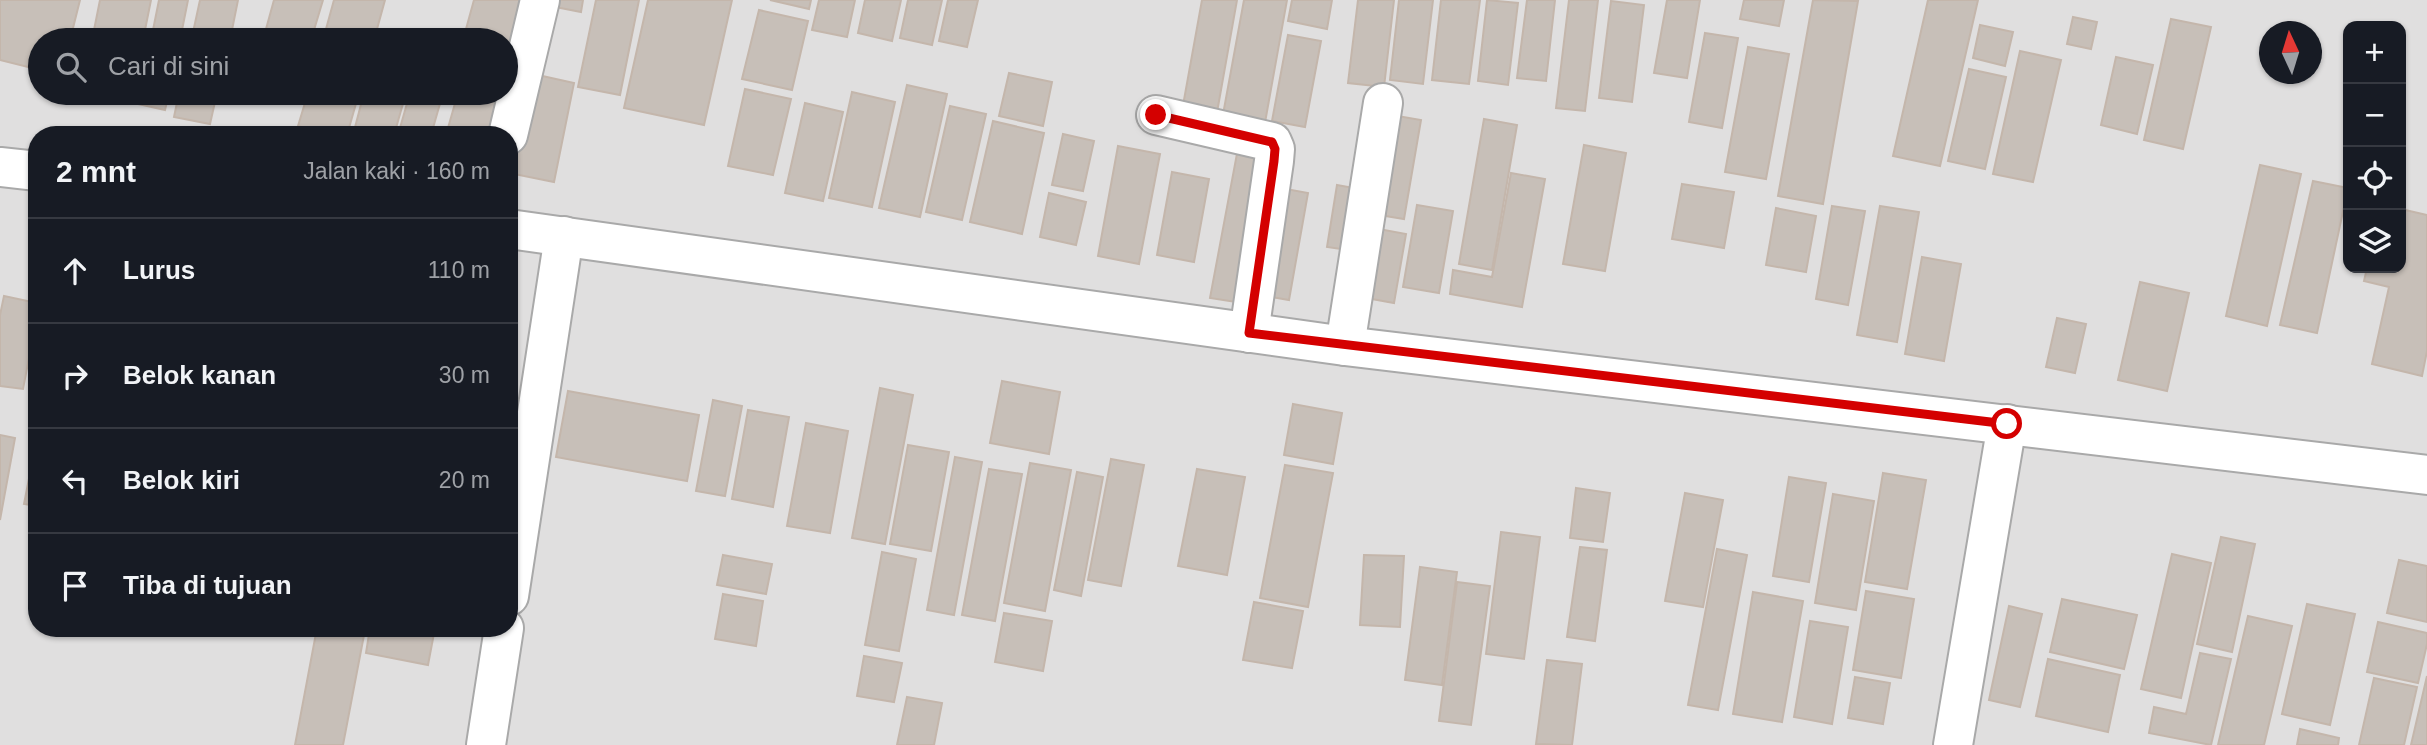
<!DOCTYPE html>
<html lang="id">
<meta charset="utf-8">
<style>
:root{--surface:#171b24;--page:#242831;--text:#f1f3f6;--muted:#9ea1a6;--line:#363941}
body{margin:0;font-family:Helvetica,sans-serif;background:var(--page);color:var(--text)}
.controls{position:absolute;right:21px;top:21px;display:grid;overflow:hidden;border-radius:14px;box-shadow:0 2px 5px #0004}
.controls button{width:63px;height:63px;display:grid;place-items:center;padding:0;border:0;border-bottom:2px solid var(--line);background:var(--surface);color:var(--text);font:35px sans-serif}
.compass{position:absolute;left:2259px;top:21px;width:63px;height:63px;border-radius:50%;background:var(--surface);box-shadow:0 2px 5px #0004;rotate:356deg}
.stop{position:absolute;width:21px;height:21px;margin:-16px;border:5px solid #d40000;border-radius:50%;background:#fff}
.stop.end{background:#d40000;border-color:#fff;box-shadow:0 2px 7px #0008}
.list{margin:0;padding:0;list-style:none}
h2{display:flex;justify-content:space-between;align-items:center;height:91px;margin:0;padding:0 28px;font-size:30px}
h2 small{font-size:23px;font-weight:400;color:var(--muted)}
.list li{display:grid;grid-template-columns:46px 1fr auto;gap:21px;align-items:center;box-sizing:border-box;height:105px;padding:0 28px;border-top:2px solid var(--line)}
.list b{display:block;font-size:26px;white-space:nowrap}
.list em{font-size:23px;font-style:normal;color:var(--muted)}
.icon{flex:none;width:38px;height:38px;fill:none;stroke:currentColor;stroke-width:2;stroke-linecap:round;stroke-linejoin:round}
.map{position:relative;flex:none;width:2427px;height:745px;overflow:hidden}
.search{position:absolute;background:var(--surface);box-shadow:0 2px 5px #0004;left:28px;top:28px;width:490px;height:77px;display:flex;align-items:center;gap:18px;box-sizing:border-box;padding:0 24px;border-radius:38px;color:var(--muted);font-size:26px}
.panel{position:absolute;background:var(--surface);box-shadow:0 2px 5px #0004;left:28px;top:126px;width:490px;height:511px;border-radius:28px}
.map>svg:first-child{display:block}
.residential{fill:#e0dfdf;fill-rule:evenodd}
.building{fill:#c7bfb8;stroke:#c4b6ab;stroke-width:2}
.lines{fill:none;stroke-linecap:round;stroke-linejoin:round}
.minor-casing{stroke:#a9a9a9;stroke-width:42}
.tertiary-casing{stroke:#a9a9a9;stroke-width:42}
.minor{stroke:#fff;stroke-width:38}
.tertiary{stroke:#fff;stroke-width:38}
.route{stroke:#d40000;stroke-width:9}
</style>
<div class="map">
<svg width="2427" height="745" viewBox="0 0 2427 745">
<rect width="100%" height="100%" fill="#f2efe9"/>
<path class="residential" d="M0 0H2427V745H0ZM2348 26H2401V268H2348ZM2270 32H2312V74H2270ZM40 40H506V93H40ZM37 135H509V628H37Z"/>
<g class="building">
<path d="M0 0H80L70 40H40V70L0 60Z"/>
<path d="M100 0H151L143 40H92Z"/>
<path d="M159 0H188L180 40H151Z"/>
<path d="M200 0H238L230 40 192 37Z"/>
<path d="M274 0H323L311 40H263Z"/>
<path d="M334 0H385L374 40H323Z"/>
<path d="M474 0H529L506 72V40H463Z"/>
<path d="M551 0H583L581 12 550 6Z"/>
<path d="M596 0H639L620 95 578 87Z"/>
<path d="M648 0H732L704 125 624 108Z"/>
<path d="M770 0H811L809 9Z"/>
<path d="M819 0H855L847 37 812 30Z"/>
<path d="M865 0H901L892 41 858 33Z"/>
<path d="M908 0H942L932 45 900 38Z"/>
<path d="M948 0H978L967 47 939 41Z"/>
<path d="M1202 0H1237L1216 118 1182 111Z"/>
<path d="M1244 0H1287L1264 128 1222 120Z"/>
<path d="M1292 0H1332L1327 29 1288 21Z"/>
<path d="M1358 0H1394L1384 87 1348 83Z"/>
<path d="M1399 0H1433L1423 84 1390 80Z"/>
<path d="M1441 0H1480L1469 84 1432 80Z"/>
<path d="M1487 0 1518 3 1508 85 1478 81Z"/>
<path d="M1527 0H1555L1546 81 1517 78Z"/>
<path d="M1569 0H1598L1585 111 1556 108Z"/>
<path d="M1667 0H1700L1687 78 1654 73Z"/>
<path d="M1744 0H1784L1779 26 1740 19Z"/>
<path d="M1813 0 1858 1 1823 204 1778 196Z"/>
<path d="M1928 0H1978L1940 166 1893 156Z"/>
<path d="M1611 1 1644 5 1632 102 1599 98Z"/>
<path d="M759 10 808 21 792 90 742 79Z"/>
<path d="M2073 17 2097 22 2091 49 2067 44Z"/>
<path d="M2171 19 2211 27 2183 149 2144 140Z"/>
<path d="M1980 25 2013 32 2005 66 1973 58Z"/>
<path d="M382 30 420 40H379Z"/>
<path d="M1705 33 1738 38 1722 128 1689 122Z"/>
<path d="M1288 35 1321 41 1305 127 1272 121Z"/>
<path d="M1748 47 1789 54 1766 179 1725 172Z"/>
<path d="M2020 51 2061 60 2033 182 1993 174Z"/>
<path d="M2116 57 2153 65 2137 134 2101 125Z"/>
<path d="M1969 69 2006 77 1985 169 1948 161Z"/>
<path d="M529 73 574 83 554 182 509 173Z"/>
<path d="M1009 73 1052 82 1043 126 999 116Z"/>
<path d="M907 85 947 94 920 217 879 208Z"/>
<path d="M745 89 791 99 773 175 728 166Z"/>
<path d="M852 92 895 102 872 207 829 198Z"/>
<path d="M140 93H169L165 110 138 104Z"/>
<path d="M179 93H217L210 124 174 117Z"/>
<path d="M308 93H359L347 135H329L298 126Z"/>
<path d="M364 93H406L394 135H353Z"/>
<path d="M410 93H443L431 135H398Z"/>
<path d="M458 93H504L492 135H446Z"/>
<path d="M805 103 843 112 823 201 785 193Z"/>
<path d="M950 106 986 114 962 220 926 212Z"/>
<path d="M1386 114 1421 120 1404 219 1367 213Z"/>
<path d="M1484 119 1517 125 1492 270 1459 264Z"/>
<path d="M993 121 1044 133 1022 234 970 222Z"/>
<path d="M1063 134 1094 141 1083 191 1052 185Z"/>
<path d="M1239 143 1271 149 1243 303 1210 298Z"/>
<path d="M1584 145 1626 153 1605 271 1563 264Z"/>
<path d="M1118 146 1160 154 1139 264 1098 256Z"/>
<path d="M2260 165 2301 174 2267 326 2226 316Z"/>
<path d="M1172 172 1209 179 1194 262 1157 255Z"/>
<path d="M1511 173 1545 179 1522 307 1450 294 1453 270 1492 277Z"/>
<path d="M2313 181 2348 188 2317 333 2280 325Z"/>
<path d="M1682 184 1734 192 1724 248 1672 239Z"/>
<path d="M1337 185 1365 190 1355 251 1327 247Z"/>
<path d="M1275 187 1308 193 1289 300 1255 294Z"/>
<path d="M1049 193 1086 202 1076 245 1040 237Z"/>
<path d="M1417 205 1453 211 1439 293 1403 287Z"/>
<path d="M1832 206 1865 211 1848 305 1816 299Z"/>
<path d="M1880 206 1919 212 1897 342 1857 335Z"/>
<path d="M1776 208 1816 216 1806 272 1766 265Z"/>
<path d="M2401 209 2427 215V351L2422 376 2372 364 2389 287 2364 281 2367 268H2401Z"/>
<path d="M1368 227 1406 234 1394 303 1355 296Z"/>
<path d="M1922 257 1961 264 1944 361 1905 354Z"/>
<path d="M2140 282 2189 293 2167 391 2118 380Z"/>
<path d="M4 296 37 303V317L23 389 0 386V315Z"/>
<path d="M2057 318 2086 324 2075 373 2046 367Z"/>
<path d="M1002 381 1060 392 1049 454 990 443Z"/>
<path d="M880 388 913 395 885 544 852 538Z"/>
<path d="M568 391 699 415 687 481 556 457Z"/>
<path d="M713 400 742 406 725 496 696 491Z"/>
<path d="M1293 404 1342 413 1333 464 1284 455Z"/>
<path d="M748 410 789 417 773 507 732 499Z"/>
<path d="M806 423 848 431 830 533 787 526Z"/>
<path d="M0 435 15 438 0 520Z"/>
<path d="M37 438V506L24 504Z"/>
<path d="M908 445 949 452 931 551 890 544Z"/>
<path d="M955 457 982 462 954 615 927 610Z"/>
<path d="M1111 459 1144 465 1121 586 1088 580Z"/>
<path d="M1030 463 1071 470 1045 611 1004 603Z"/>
<path d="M1285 465 1333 473 1308 607 1260 598Z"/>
<path d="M989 469 1022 474 995 621 962 615Z"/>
<path d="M1197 469 1245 477 1227 575 1178 566Z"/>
<path d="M1077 472 1103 477 1081 596 1054 590Z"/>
<path d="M1883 473 1926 480 1907 589 1865 582Z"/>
<path d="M1789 477 1826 483 1809 582 1773 576Z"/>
<path d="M1576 488 1610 493 1603 542 1570 538Z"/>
<path d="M1685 493 1723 500 1703 607 1665 601Z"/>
<path d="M1833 494 1874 501 1856 610 1815 603Z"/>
<path d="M1501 532 1540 537 1524 659 1486 654Z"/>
<path d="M2221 537 2255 544 2232 652 2197 644Z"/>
<path d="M1580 547 1607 550 1595 641 1567 637Z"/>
<path d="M1717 549 1747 555 1718 710 1688 705Z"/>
<path d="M882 552 916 559 899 651 865 645Z"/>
<path d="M2172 554 2211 563 2181 698 2141 689Z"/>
<path d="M723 555 772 564 766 594 717 585Z"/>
<path d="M1364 555 1404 556 1400 627 1360 625Z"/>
<path d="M2399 560 2427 566V622L2387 613Z"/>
<path d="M1420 567 1457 572 1442 685 1405 680Z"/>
<path d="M1457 582 1490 586 1471 725 1439 721Z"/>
<path d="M1866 591 1914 599 1901 678 1853 670Z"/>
<path d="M1753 592 1803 601 1782 722 1733 714Z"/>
<path d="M723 594 763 601 756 646 715 639Z"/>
<path d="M2062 599 2137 615 2124 669 2050 652Z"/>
<path d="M1254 602 1303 611 1292 668 1243 660Z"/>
<path d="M2307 604 2355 614 2330 725 2282 714Z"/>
<path d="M2009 606 2042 614 2020 707 1989 700Z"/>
<path d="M1004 613 1052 621 1043 671 995 662Z"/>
<path d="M2248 616 2292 626 2264 745H2218Z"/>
<path d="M1810 621 1848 627 1832 724 1794 717Z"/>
<path d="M2378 622 2427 633V644L2418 683 2367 672Z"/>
<path d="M317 628 364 635 343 745H295Z"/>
<path d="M370 628H435L428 665 366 653Z"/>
<path d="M2200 653 2231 659 2211 745 2149 733 2154 707 2186 714Z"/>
<path d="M864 656 902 663 894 702 857 696Z"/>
<path d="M2048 659 2120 675 2108 732 2036 716Z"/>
<path d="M1547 660 1582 664 1572 745 1536 744Z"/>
<path d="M2427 676V745H2411Z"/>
<path d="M1855 677 1890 683 1883 724 1848 718Z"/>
<path d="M2374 678 2417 687 2404 745H2359Z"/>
<path d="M907 697 942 703 934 745H897Z"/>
<path d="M2300 729 2339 738 2338 745H2297Z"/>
</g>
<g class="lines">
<defs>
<g id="minor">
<path d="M1156 115 1272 142 1275 149 1274 161 1249 333"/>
<path d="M508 135 540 0"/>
<path d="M1345 346 1383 103"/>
<path d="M509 596 564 236"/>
<path d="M486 745 504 628"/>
<path d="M1953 745 2007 424"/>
</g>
<g id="tertiary">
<path d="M0 167 37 171"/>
<path d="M509 229 1345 346 2427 475"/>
</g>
</defs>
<use href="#minor" class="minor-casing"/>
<use href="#tertiary" class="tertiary-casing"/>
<use href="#minor" class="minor"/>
<use href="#tertiary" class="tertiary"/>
</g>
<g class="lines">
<path class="route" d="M1156 115 1272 142 1275 149 1274 161 1249 333 2007 424"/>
</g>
</svg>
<div class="controls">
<button>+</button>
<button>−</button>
<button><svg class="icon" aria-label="locate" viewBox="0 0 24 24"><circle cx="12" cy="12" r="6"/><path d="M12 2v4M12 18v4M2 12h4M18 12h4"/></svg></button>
<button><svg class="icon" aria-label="layers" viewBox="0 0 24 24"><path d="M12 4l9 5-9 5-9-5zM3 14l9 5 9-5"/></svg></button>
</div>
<svg class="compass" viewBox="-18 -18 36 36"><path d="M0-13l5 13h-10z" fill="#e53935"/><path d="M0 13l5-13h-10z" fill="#9ea1a6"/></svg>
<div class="stop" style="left:2007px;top:424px"></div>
<div class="stop end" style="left:1156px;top:115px"></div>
<div class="search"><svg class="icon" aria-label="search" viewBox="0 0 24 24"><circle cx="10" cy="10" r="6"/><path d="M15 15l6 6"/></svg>Cari di sini</div>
<section class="panel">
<h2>2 mnt<small>Jalan kaki · 160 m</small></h2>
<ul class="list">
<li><svg class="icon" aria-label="ahead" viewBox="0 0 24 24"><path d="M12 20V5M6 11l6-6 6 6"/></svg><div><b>Lurus</b></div><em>110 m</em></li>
<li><svg class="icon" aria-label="right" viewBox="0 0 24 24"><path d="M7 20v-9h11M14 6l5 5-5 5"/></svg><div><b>Belok kanan</b></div><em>30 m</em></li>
<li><svg class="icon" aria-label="left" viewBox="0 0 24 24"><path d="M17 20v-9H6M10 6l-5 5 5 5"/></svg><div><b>Belok kiri</b></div><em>20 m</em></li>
<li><svg class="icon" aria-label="arrive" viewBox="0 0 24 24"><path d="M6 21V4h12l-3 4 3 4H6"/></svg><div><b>Tiba di tujuan</b></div></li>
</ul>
</section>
</div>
